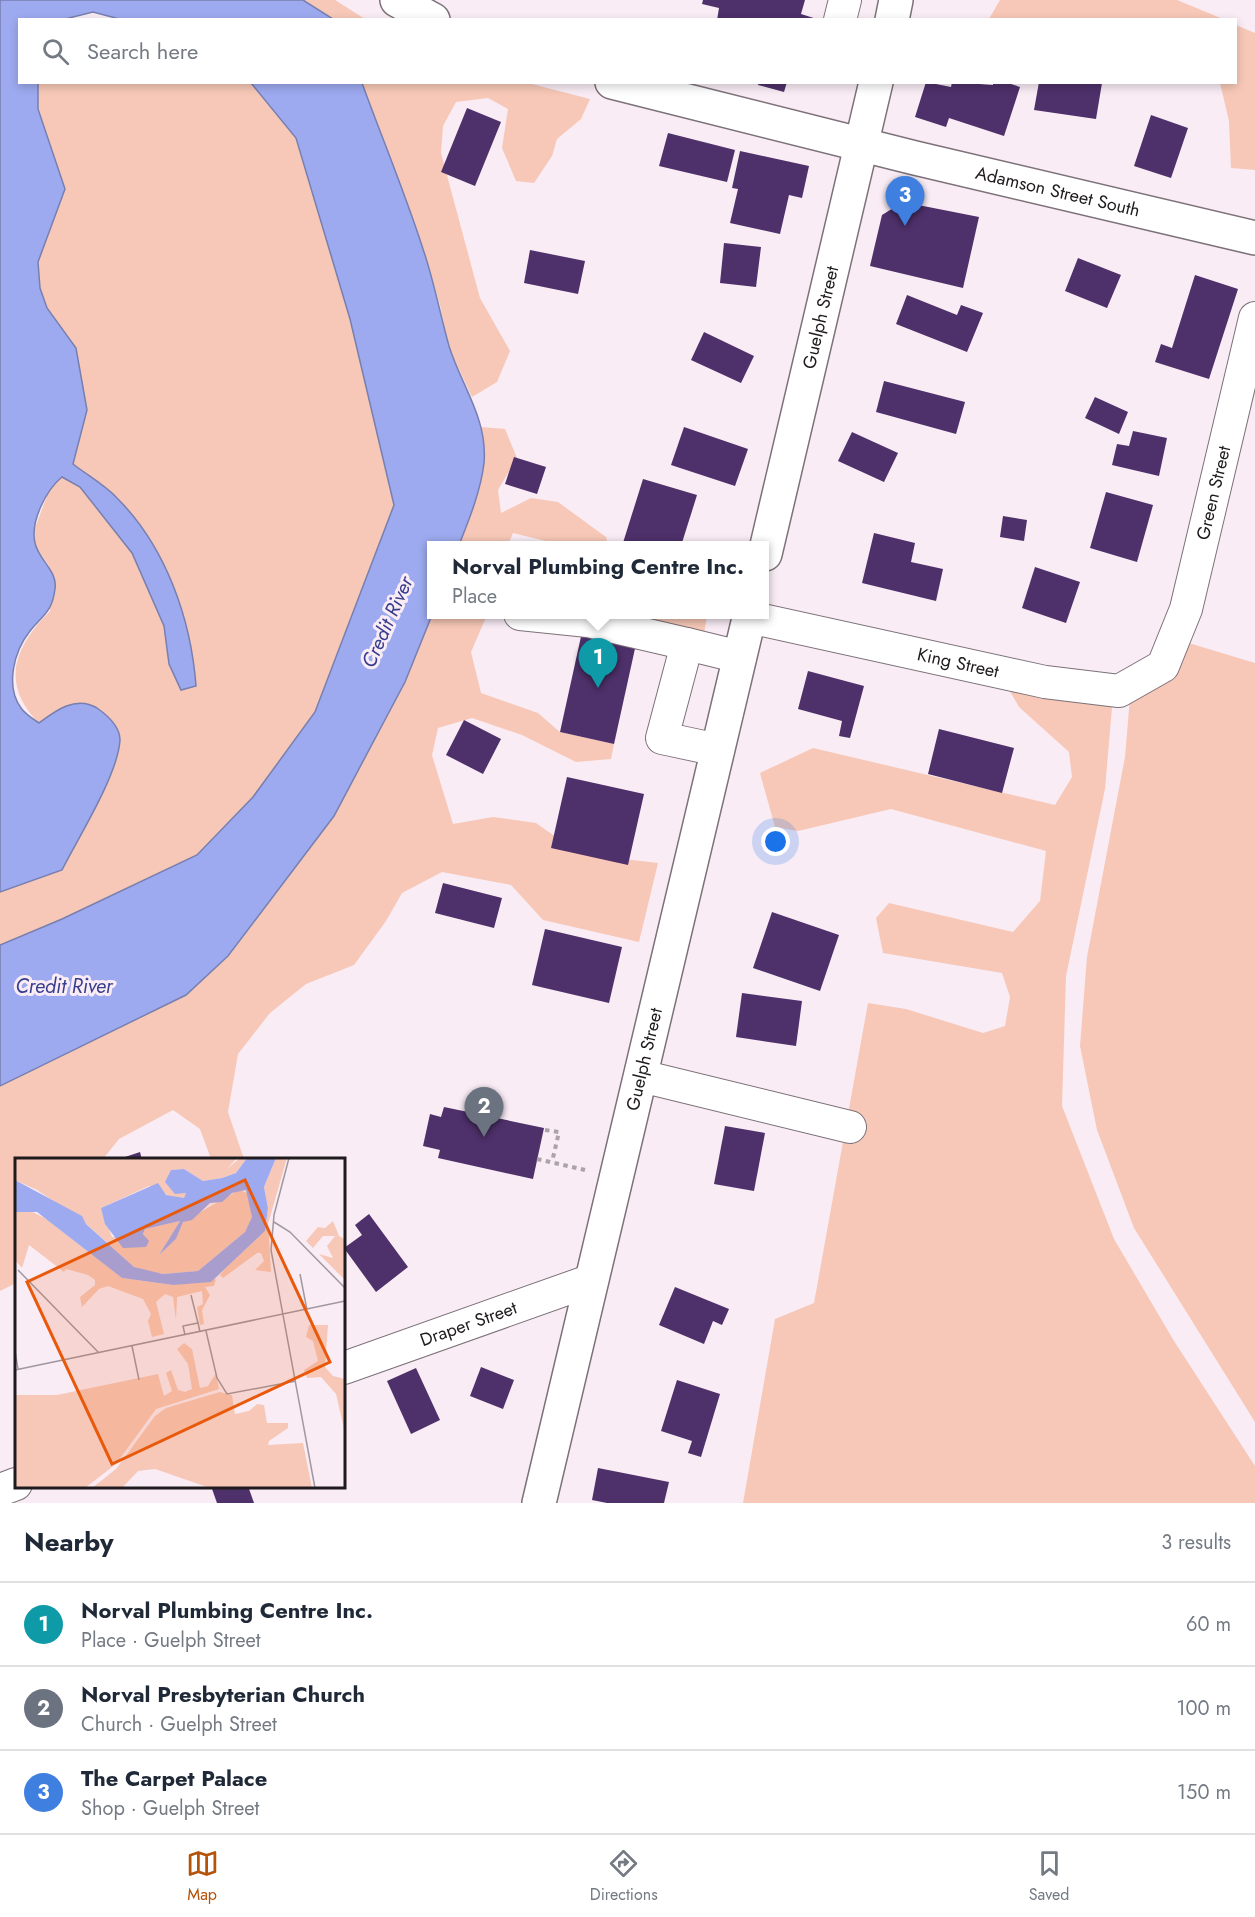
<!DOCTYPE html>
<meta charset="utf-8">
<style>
:root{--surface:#fff;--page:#f2f2f3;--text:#1f2937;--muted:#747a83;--line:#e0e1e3;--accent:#b45309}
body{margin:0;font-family:Jost,sans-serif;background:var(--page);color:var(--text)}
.you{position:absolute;left:776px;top:842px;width:21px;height:21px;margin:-15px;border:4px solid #fff;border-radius:50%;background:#1a73e8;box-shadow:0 0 0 9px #1a73e833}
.badge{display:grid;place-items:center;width:39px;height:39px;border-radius:50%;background:var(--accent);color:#fff;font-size:20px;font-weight:700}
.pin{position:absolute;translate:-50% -50px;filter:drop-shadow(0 2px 3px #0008)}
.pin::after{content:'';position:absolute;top:32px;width:21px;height:18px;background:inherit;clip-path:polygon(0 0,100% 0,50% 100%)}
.popup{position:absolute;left:427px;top:541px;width:342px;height:78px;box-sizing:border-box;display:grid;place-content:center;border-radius:0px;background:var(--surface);filter:drop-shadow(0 2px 4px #0005);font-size:20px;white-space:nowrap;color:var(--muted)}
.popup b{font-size:22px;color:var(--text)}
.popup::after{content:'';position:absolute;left:50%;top:100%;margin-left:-12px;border:12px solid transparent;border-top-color:var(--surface)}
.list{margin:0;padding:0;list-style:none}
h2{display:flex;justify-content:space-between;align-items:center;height:78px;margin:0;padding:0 24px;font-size:26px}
h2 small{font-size:20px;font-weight:400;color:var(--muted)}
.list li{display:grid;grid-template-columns:39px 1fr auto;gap:18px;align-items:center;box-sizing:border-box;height:84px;padding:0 24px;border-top:2px solid var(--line)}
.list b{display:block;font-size:22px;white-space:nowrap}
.list p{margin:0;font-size:20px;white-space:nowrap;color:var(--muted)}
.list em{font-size:20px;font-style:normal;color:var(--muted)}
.icon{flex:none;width:33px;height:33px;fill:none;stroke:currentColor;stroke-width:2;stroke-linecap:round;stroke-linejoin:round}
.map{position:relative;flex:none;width:1255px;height:1503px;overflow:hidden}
.search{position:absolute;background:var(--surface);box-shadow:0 3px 9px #0003;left:18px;right:18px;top:18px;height:66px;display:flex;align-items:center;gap:15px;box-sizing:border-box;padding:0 21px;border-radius:0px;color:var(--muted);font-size:22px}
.sheet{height:330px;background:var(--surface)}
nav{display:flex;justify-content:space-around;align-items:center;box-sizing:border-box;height:84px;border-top:2px solid var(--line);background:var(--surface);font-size:16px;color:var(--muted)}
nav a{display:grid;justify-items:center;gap:3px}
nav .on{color:var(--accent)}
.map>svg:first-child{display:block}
.green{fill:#f7c8b7}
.water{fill:#9daaef;stroke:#777fb0;stroke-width:1.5}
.building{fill:#4e306a}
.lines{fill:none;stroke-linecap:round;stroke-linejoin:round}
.minor-casing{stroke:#7c7179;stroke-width:34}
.major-casing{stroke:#7c7179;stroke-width:36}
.path{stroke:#aca2a9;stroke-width:4;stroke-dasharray:4.5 4.5;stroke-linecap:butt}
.minor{stroke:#fff;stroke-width:32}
.major{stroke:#fff;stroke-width:33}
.labels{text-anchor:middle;stroke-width:6;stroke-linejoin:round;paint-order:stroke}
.street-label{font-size:18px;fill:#1e1a1d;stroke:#f9ecf5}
.water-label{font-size:20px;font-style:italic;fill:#363d8d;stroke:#f9ecf5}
.inset-road{fill:none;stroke:#a1989f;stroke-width:1.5}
.view{fill:#e8590c;fill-opacity:0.15;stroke:#e8590c;stroke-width:3}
.inset-edge{fill:none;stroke:#1e1a1d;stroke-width:3}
</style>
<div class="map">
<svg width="1255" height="1503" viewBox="0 0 1255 1503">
<rect width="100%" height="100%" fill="#f9ecf5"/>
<g class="green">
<path d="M303 0H335L365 19H333Z"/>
<path d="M1000 0H1177L1223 19H989Z"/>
<path d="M1236 25 1255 33V170L1231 168 1229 121 1220 83 1236 82Z"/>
<path d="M38 83H251L296 138 350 319 394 505 315 712 253 797 197 855 62 919 0 945V892L62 870C78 838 119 774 120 740 120 726 107 715 97 708 76 695 55 711 39 723 0 684 14 647 50 611L49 566 34 544 35 528 51 485 62 477 80 487 132 553 164 626 169 664 196 686 117 497 73 464 87 410 76 348 47 308 40 288 38 262 65 189 38 109Z"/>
<path d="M362 83H528L590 99 581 119 557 139 552 156 534 183 516 181 502 148 508 109 488 98 456 102 443 126 441 153 480 298 510 351 497 382 472 397 449 348 440 305 423 248Z"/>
<path d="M481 427 505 429 517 458 498 490 501 513 531 498 558 502 606 537 608 545H562L513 533 508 545 459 546 470 518 484 462Z"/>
<path d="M705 614 707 615 703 640 611 615Z"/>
<path d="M432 615H487L471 652 481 693 538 713 560 732 614 744 611 759 576 762 522 735 472 718 438 728 432 755 453 824 493 817 536 823 580 854 658 863 639 942 543 920 511 885 442 872 402 893 386 921 354 965 306 984 270 1013 238 1054 228 1112 244 1159H211L200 1129 173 1110 119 1139 103 1159 16 1160V1283L0 1291V1086L186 995 228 957 334 816 405 682Z"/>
<path d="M1182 641 1255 663V1422L1134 1228 1097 1130 1080 1046 1087 957 1125 757 1130 697Z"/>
<path d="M1008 688 1113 696 1105 789 1066 976 1062 1106 1114 1239 1174 1341 1255 1466V1503H743L775 1319 814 1303 868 1003 906 1009 983 1033 1005 1026 1010 997 1002 973 883 953 876 918 889 903 1013 932 1040 901 1046 851 891 809 798 831 775 827 760 773 813 748 1055 805 1072 777 1069 752 1019 707Z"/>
</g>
<g class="water">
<path d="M0 0H303L333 19 123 20 93 12 65 19 20 20V82L38 83V109L65 189 38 262 40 288 47 308 76 348 87 410 73 464C87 475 105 485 117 498 166 547 191 619 196 686L181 690 169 664 164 626 132 553 80 487 62 477C46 490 30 522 35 543 38 559 58 571 55 589 52 612 44 614 30 631 14 651 5 686 21 708 25 714 33 719 39 723 55 711 76 695 97 708 107 715 120 726 120 740 118 775 78 838 62 870L0 892Z"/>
<path d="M251 83H362C382 138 405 193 423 249 434 281 440 314 449 346 461 385 488 419 484 463 481 490 469 520 459 545L432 546V615L405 682 334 816 228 956 186 995 0 1086V945L62 919 197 855 253 797 315 712 394 505 350 319 296 138Z"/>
</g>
<g class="building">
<path d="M703 0H805L801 14 820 20H717L719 8 702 4Z"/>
<path d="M759 82H787L784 92 758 85Z"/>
<path d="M926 82 951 87 952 82 993 85V82H1005L1020 87 1004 136 949 118 946 127 915 117Z"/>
<path d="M1039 82 1102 83 1096 119 1034 110Z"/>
<path d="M467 108 501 122 475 186 441 172Z"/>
<path d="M1151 115 1188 128 1171 178 1134 166Z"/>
<path d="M668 133 735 150 727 182 659 166Z"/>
<path d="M740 151 809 166 802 198 789 195 780 234 730 223 738 189 732 188Z"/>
<path d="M903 202 979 217 963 288 870 266 882 215Z"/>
<path d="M724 243 761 247 756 287 720 283Z"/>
<path d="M530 250 585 261 578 294 524 283Z"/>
<path d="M1078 258 1121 275 1107 308 1065 291Z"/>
<path d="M1195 275 1238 289 1209 379 1155 362 1161 344 1172 348Z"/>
<path d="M907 295 957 315 961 305 983 313 967 352 896 324Z"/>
<path d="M704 332 754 356 741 383 691 360Z"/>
<path d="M884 381 965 402 956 434 876 412Z"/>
<path d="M1095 397 1128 412 1119 434 1085 418Z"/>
<path d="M684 427 748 449 735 486 671 465Z"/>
<path d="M1133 431 1167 438 1159 476 1112 465 1117 444 1129 446Z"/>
<path d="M852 432 898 453 884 482 838 461Z"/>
<path d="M514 457 546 467 537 494 505 484Z"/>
<path d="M643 479 697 495 681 546H622Z"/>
<path d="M1106 492 1153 505 1137 562 1090 548Z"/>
<path d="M1003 516 1027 520 1024 541 1000 537Z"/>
<path d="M874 533 915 543 911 562 943 569 936 601 862 583Z"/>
<path d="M1035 567 1080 582 1066 623 1022 608Z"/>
<path d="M582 632 636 644 614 744 560 732Z"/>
<path d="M808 671 864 686 850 738 839 736 842 721 798 709Z"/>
<path d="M464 720 501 739 483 774 446 755Z"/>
<path d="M939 729 1014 748 1002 793 928 774Z"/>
<path d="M567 777 644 794 628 865 551 848Z"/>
<path d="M443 883 502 898 494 928 435 913Z"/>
<path d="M772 912 839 935 820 991 753 968Z"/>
<path d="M545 929 622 947 609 1003 532 985Z"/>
<path d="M742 993 802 1001 796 1046 736 1037Z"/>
<path d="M444 1107 544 1128 533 1179 438 1158 440 1150 423 1146 430 1114 441 1117Z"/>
<path d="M725 1126 765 1133 754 1191 714 1184Z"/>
<path d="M140 1152 142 1160H119V1159Z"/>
<path d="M369 1214 408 1267 376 1292 344 1248 362 1235 355 1225Z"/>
<path d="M675 1287 729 1309 722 1325 713 1321 704 1344 659 1325Z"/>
<path d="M481 1367 514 1380 503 1409 470 1396Z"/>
<path d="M416 1368 440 1420 411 1434 387 1381Z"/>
<path d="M677 1380 720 1394 701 1457 688 1453 692 1441 661 1431Z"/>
<path d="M598 1468 669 1482 664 1503H607L592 1500Z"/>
<path d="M211 1486H248L254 1503H217Z"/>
</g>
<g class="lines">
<defs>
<g id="minor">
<path d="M840 20 845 0"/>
<path d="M520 614 588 621 687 644"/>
<path id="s1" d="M749 617 1045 682 1119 691 1163 666 1186 609 1255 318"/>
<path d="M718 750 662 738 687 644 740 657"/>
<path d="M641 1076 850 1127"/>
<path id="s2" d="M344 1368 592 1280"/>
<path d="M0 1490 16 1484"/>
</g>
<g id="major">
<path d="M397 0 433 20"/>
<path d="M892 20 896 0"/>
<path id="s3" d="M612 82 915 158 1255 238"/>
<path id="s4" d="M765 554 876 82"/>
<path id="s5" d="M539 1503 750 614"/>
</g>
</defs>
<use href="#minor" class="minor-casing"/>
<use href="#major" class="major-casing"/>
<g class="path">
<path d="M545 1130 559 1132 552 1162"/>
<path d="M537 1159 585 1170"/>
</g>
<use href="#minor" class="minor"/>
<use href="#major" class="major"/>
</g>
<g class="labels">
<g class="street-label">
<text dy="6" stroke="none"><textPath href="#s3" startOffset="459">Adamson Street South</textPath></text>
<text dy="6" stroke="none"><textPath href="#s4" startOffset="243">Guelph Street</textPath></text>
<text dy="6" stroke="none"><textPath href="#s1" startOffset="609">Green Street</textPath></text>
<text dy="6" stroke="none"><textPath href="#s1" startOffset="214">King Street</textPath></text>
<text dy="6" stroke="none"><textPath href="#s5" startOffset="456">Guelph Street</textPath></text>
<text dy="6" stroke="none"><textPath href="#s2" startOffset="132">Draper Street</textPath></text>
</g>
<g class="water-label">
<text transform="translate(387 622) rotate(-66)" y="7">Credit River</text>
<text x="64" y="993">Credit River</text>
</g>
</g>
<g transform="translate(15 1158)">
<rect width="330" height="330" fill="#f9ecf5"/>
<path d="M0 0H222L212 11 225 0H232L221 15 207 20 188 23 169 11 156 12 172 37 169 40H158L134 28 86 50 97 79 131 78 128 77 130 71 165 63 144 97 161 81 168 64 224 32 235 36 237 59 230 74 183 113 148 116 131 113 119 109 67 62 22 32 0 22ZM261 0H272L253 66 256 114 240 112 249 103 246 95H242L208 120 205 117 210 111 250 73 253 50 249 29ZM13 52 30 60 107 120 158 127 201 121 199 128 190 129 195 137 187 152 189 166 185 167 182 149 188 146 187 133 162 139 161 162 158 139 150 136 141 144 149 176 137 179 133 163 136 156 128 141 93 128 84 131 67 149 65 139 80 127V122L73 117 51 111 49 114 14 87 7 110 0 102V54ZM318 63 324 78 330 81V122L304 96 318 100 312 88 320 78H308L298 90 291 83 303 69 310 70ZM294 167H313L310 209 318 218 330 221V275L321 236 306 219 292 220 289 212 303 203 298 183 291 179ZM169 185 177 191 185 230 193 228 201 215 204 231 141 251 101 306 70 330H0V237H42L143 216 149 238 157 233 151 215 156 212 163 232 170 234 177 231 173 206 162 191ZM205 234 217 237 220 256 234 253 242 246 249 247 252 265H273V270L254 283 253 287 288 285 297 330H195L140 311 123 313 107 330H77L101 311 140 258 151 250Z" fill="#f7c8b7"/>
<path d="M232 0H261L249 29 253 50 250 73 196 124 158 127 107 120 22 54H0V22L67 58 71 66 119 109 148 116 183 113 230 74 237 59 231 32 217 35 207 44 195 45 177 62 168 64 161 81 144 97 165 63 130 71 128 76 134 83 131 89 108 90 90 66 86 50 143 25 151 37 169 40 171 35 160 36 150 24 156 12 169 11 188 23 207 20 221 15Z" fill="#9daaef"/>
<path class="inset-road" d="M274 0 259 57 256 92 300 330M259 64 275 74 330 130M3 112 84 195M285 116 292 152M176 137 183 165M191 173 202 220 212 236 281 223M170 177 168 168 183 165 185 174M117 188 124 222M0 193 3 211M0 212 330 143"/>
<path class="view" d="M230 22 315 204 97 306 12 124Z"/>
<rect width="330" height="330" class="inset-edge"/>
</g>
</svg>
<div class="you"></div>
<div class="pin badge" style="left:598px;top:688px;background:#0f9aa8">1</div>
<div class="popup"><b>Norval Plumbing Centre Inc.</b>Place</div>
<div class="pin badge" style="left:484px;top:1137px;background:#6b7280">2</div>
<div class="pin badge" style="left:905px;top:226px;background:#3f7fe0">3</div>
<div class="search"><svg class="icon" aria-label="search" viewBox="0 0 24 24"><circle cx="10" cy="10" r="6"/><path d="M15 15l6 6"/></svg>Search here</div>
</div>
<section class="sheet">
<h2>Nearby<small>3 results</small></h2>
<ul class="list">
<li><span class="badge" style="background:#0f9aa8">1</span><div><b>Norval Plumbing Centre Inc.</b><p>Place · Guelph Street</p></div><em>60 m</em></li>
<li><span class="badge" style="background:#6b7280">2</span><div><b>Norval Presbyterian Church</b><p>Church · Guelph Street</p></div><em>100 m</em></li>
<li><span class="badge" style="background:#3f7fe0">3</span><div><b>The Carpet Palace</b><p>Shop · Guelph Street</p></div><em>150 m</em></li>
</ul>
</section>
<nav>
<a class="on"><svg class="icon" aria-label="map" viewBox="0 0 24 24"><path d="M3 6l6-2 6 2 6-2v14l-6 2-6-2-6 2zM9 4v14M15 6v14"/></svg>Map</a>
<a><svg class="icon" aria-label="directions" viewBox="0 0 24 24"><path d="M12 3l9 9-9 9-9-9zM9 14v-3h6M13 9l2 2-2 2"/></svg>Directions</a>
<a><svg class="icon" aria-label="saved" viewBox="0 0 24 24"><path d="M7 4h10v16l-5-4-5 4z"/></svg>Saved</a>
</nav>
